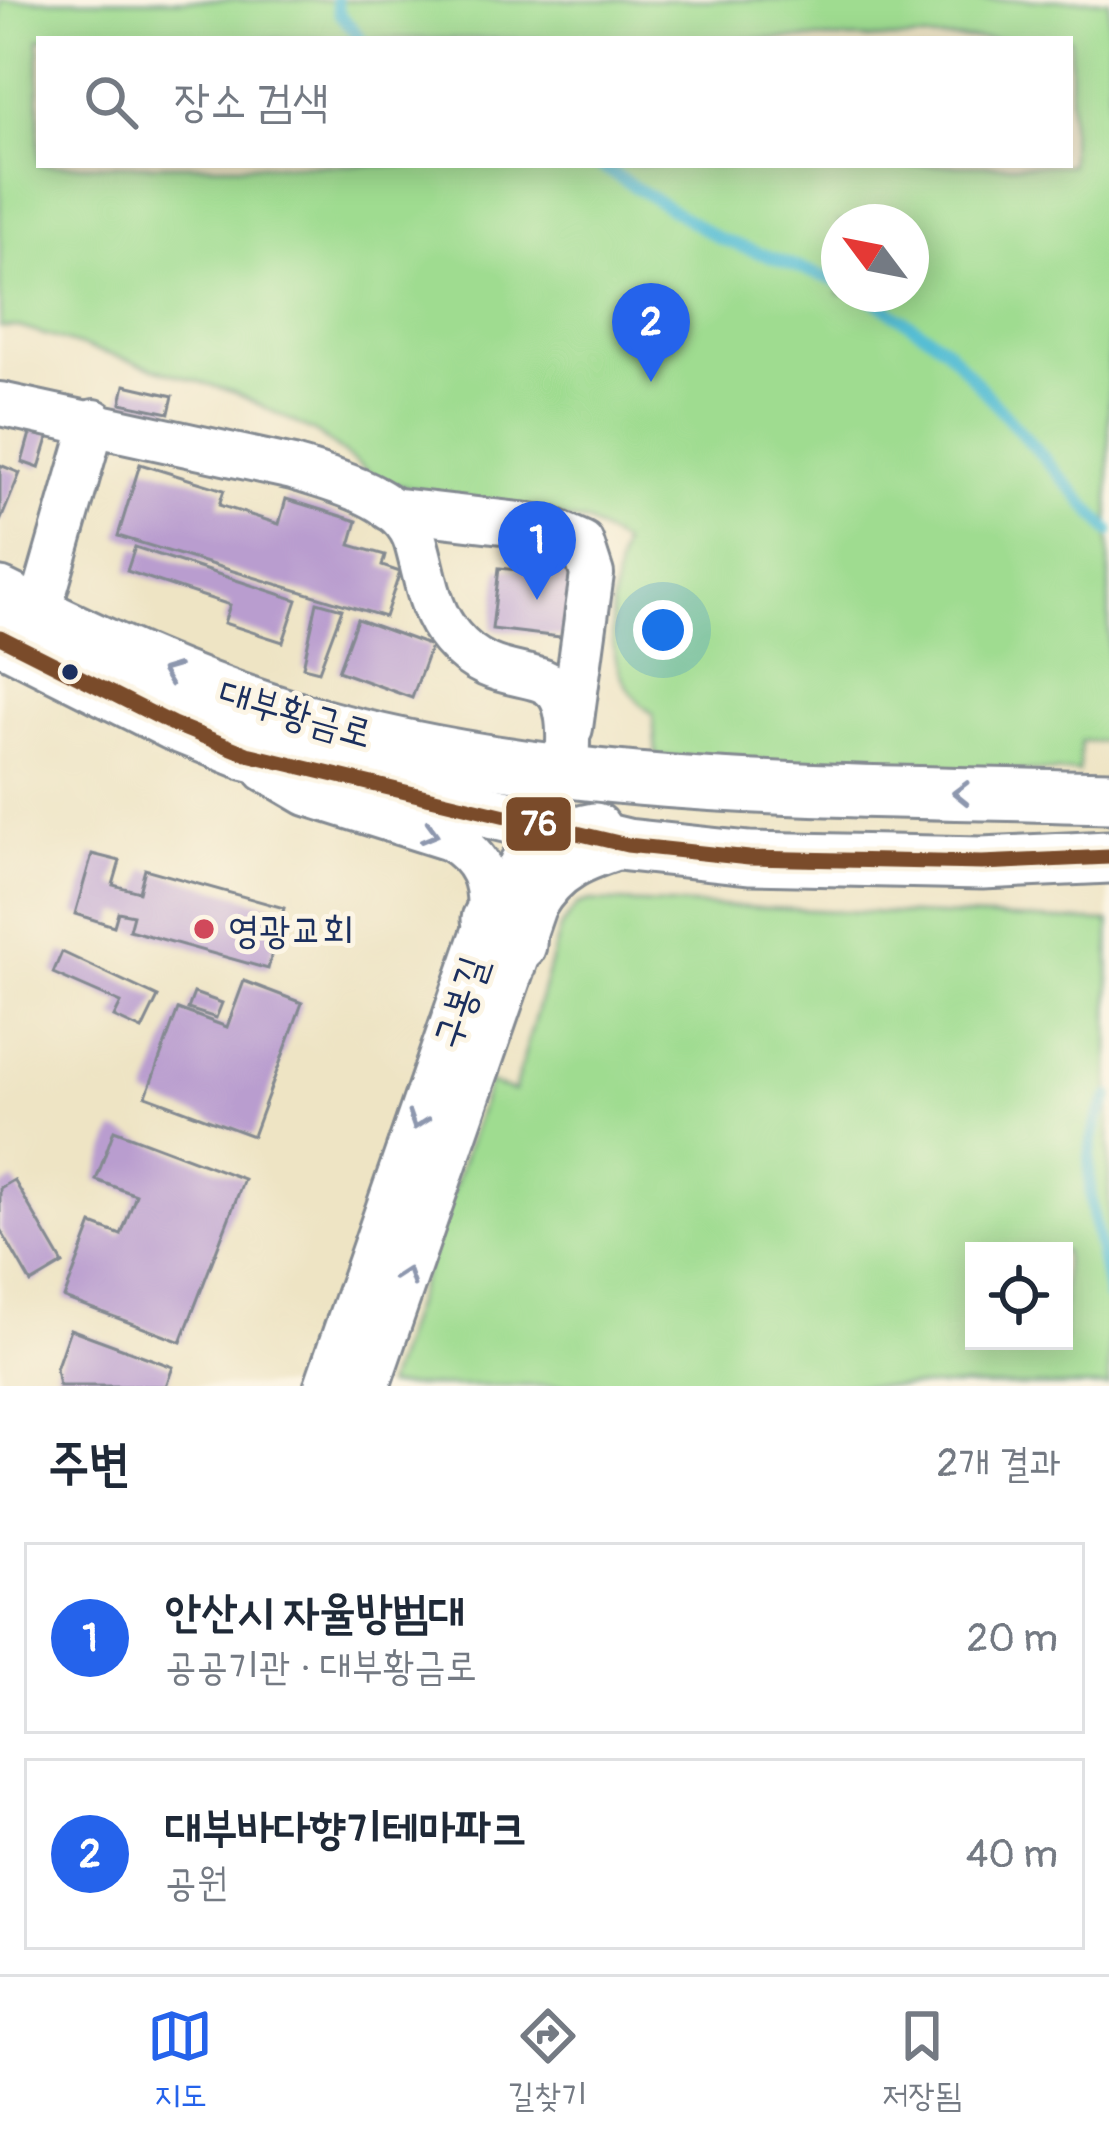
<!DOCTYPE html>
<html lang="ko">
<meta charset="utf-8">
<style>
:root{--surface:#fff;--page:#f2f2f3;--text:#1f2937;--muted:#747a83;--line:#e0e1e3;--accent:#2563eb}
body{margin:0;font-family:Pangolin,"Poor Story",sans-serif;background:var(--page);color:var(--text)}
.controls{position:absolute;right:36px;bottom:36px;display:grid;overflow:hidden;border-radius:0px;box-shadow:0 6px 30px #0003}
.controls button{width:108px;height:108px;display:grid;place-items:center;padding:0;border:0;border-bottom:3px solid var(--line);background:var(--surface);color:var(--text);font:60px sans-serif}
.compass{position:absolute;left:821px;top:204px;width:108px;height:108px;border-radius:50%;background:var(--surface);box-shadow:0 6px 30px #0003;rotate:302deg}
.you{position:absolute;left:663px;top:630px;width:42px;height:42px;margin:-30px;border:9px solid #fff;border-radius:50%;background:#1a73e8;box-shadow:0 0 0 18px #1a73e833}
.badge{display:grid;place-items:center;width:78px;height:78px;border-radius:50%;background:var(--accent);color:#fff;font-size:39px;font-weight:700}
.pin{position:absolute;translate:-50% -99px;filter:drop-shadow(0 3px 6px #0008)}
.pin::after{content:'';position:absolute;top:63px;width:42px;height:36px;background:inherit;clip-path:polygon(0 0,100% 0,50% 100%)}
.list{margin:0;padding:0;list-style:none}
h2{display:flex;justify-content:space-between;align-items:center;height:156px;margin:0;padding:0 48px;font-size:51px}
h2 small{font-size:39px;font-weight:400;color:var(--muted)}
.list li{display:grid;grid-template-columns:78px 1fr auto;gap:36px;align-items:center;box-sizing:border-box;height:192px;margin:0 24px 24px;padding:0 24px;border:3px solid var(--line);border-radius:0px}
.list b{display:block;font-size:45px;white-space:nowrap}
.list p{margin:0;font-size:39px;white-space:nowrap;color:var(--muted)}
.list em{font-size:39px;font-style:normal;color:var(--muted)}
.icon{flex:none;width:66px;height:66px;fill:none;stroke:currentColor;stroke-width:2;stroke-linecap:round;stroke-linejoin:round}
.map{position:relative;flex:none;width:1109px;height:1386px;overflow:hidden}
.search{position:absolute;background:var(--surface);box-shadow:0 6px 30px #0003;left:36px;right:36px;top:36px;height:132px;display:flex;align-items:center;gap:30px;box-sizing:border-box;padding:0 42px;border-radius:0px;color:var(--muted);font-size:45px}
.sheet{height:588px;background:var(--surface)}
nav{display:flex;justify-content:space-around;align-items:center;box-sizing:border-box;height:168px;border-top:3px solid var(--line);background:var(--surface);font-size:33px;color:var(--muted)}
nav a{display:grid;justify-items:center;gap:6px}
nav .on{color:var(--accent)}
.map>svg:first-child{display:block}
.green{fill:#9fdc90;stroke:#5d8677;stroke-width:3;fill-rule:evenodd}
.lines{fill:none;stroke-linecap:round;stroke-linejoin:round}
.stream{stroke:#56bed4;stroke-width:12}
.building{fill:#b99dcf}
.minor-casing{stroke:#848a91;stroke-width:48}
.major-casing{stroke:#848a91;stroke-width:57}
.minor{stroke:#fff;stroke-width:42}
.major{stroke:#fff;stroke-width:51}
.bus-1-casing{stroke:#fcf5e5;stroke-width:24}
.bus-1{stroke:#7a4b2a;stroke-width:15}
.oneway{stroke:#8d97ae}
.bus-dot{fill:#1b2f5e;stroke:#fcf5e5;stroke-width:4.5}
.poi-dot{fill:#d1495b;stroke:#fcf5e5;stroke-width:4.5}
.labels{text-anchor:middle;stroke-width:10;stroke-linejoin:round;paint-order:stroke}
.street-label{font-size:39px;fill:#1b2f5e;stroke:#fcf5e5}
.poi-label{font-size:39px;fill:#1b2f5e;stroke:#fcf5e5;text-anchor:start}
.line-badge{stroke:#fcf5e5;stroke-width:4.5}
.badge-label{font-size:33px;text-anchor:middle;font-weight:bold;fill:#fff}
</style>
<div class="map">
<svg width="1109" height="1386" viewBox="0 0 1109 1386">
<rect width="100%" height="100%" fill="#fcf5e5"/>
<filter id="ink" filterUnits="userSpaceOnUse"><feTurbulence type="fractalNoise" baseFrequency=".00833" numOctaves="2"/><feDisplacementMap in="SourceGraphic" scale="24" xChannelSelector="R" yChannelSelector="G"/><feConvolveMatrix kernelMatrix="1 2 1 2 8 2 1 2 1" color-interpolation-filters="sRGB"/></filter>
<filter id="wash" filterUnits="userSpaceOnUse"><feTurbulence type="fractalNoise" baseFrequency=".004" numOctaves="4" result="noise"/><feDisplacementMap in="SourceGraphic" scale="48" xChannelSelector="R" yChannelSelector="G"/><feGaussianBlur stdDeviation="2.7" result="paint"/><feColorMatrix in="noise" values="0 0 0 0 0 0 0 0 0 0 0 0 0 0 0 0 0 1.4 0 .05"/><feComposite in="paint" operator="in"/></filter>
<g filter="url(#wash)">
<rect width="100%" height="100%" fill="#eee4c4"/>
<g class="green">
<path d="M0 0H1109V742L1081 741 1079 772 882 769 656 756 653 714C598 676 610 603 622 544L588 523 382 482 318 434 233 392 19 327H0ZM39 39H1070V165H39ZM839 222H911V294H839Z"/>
<path d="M590 901 1109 922V1386H386L489 1083 514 1091 560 929 577 905ZM974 1251H1064V1341H974Z"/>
</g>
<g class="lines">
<g class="stream">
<path d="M336 0 339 13 361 39"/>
<path d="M599 165 718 238 839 282"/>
<path d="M864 294 944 346 1109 531"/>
<path d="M1109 1097C1071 1157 1098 1231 1109 1297"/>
</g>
</g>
<g id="blocks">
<g class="building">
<path d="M125 385 173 396 169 413 121 403Z"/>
<path d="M32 426 50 432 39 468 22 462Z"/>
<path d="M140 464 224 490 219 505 279 524 286 499 357 521 350 545 385 555 382 566 400 572 385 617 118 536Z"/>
<path d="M0 465 20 473 0 522Z"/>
<path d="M135 547 297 600 283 642 224 623 230 605 127 571Z"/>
<path d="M520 554 579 561 569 638 492 629 499 568 518 570Z"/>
<path d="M317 602 342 609 319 671 303 667Z"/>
<path d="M357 619 431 646 412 698 338 671Z"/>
<path d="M92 854 120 861 113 885 139 892 145 869 284 908 268 969 129 930 133 915 118 912 114 926 75 914Z"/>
<path d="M62 952 158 997 142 1030 114 1017 121 1003 53 973Z"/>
<path d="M244 981 302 1003 253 1136 146 1096 178 1009 227 1027Z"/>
<path d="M194 993 222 1003 216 1018 188 1009Z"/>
<path d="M114 1130 244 1179 181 1342 64 1298 92 1224 121 1235 136 1195 96 1180Z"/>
<path d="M14 1180 63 1264 31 1283 0 1229V1188Z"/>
<path d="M70 1329 173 1367 166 1386H59L56 1369Z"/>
</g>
</g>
</g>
<g filter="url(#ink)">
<use href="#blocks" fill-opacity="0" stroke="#848a91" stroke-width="3"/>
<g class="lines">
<defs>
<g id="minor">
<path d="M0 404 293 468C333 481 403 496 416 543 426 577 428 610 452 638 511 708 581 632 566 772"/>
<path d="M390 509 546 527 582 543 592 574 571 728"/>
<path d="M39 613 94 421"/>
<path d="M266 770 307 794 450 839C483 859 491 882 488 919L326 1386"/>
<path d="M368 1386 534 907C556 868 585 858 627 845"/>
</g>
<g id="major">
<path d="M0 594C98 643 197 689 303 720 565 796 839 789 1109 797"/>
<path d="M0 637 173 724 247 754 627 845 749 858 982 863 1109 857"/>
<path d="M488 919C512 879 546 837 595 829"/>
<path d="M520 945 525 865"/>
</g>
</defs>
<use href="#minor" class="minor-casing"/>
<use href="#major" class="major-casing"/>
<use href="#minor" class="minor"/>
<use href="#major" class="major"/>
<defs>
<path id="bus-1" d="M0 637 173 724 247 754 627 845 749 858 982 863 1109 857"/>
</defs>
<use href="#bus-1" class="bus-1-casing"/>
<use href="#bus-1" class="bus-1"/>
</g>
<defs><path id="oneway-chevron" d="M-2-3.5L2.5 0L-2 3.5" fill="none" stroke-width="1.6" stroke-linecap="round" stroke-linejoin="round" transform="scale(3)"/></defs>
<g class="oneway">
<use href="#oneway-chevron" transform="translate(169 673) rotate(-159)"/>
<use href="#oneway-chevron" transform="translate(961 793) rotate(-179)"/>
<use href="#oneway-chevron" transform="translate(430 833) rotate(16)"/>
<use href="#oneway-chevron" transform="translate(417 1121) rotate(109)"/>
<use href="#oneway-chevron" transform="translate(406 1276) rotate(-71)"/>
</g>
</g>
<circle class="bus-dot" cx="70" cy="672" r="10"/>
<circle class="poi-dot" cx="204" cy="929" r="12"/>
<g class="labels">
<g class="street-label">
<text transform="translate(296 712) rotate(16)" y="14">대부황금로</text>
<text transform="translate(459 1002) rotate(-71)" y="14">구봉길</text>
</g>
<g class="poi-label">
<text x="228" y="943">영광교회</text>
</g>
</g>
<rect class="line-badge" x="504" y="795" width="69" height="58" rx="12" fill="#7a4b2a"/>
<g class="badge-label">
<text x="539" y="835">76</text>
</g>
</svg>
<div class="controls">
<button><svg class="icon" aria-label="locate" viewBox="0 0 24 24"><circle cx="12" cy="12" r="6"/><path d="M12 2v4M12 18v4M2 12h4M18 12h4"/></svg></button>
</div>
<svg class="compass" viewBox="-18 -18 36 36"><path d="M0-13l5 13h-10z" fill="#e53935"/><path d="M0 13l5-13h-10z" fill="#747a83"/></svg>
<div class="you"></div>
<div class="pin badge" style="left:537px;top:600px">1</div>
<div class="pin badge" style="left:651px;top:382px">2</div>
<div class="search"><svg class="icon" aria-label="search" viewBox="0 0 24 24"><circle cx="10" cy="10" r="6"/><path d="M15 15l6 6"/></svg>장소 검색</div>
</div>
<section class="sheet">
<h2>주변<small>2개 결과</small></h2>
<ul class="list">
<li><span class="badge">1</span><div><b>안산시 자율방범대</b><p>공공기관 · 대부황금로</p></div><em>20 m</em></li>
<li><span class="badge">2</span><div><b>대부바다향기테마파크</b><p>공원</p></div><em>40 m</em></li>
</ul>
</section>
<nav>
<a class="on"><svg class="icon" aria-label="map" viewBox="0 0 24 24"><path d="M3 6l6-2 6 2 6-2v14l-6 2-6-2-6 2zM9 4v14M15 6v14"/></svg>지도</a>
<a><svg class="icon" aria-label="directions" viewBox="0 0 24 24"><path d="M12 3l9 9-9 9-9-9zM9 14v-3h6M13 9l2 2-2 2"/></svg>길찾기</a>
<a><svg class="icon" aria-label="saved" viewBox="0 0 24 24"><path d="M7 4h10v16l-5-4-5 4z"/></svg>저장됨</a>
</nav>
